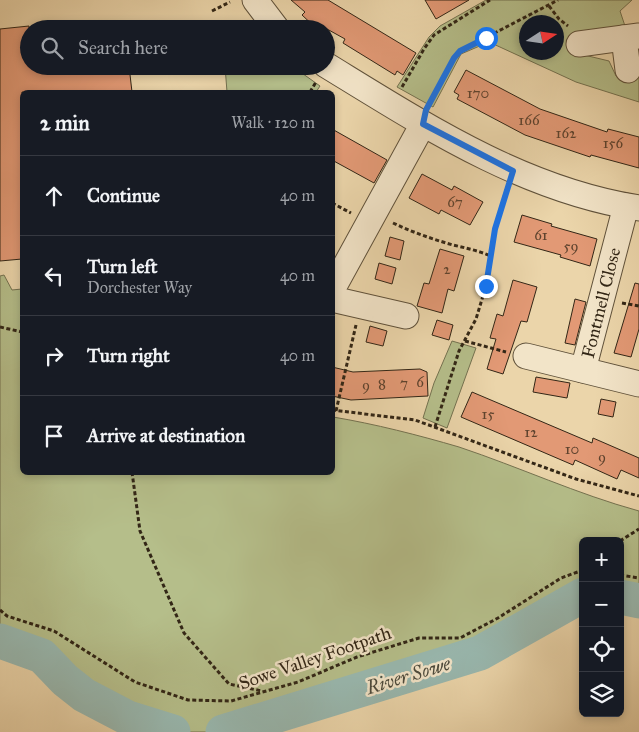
<!DOCTYPE html>
<meta charset="utf-8">
<style>
:root{--surface:#171b24;--page:#20242c;--text:#f1f3f6;--muted:#9ea1a6;--line:#363941}
body{margin:0;font-family:"IM FELL Great Primer",serif;background:var(--page);color:var(--text)}
.controls{position:absolute;right:15px;bottom:15px;display:grid;overflow:hidden;border-radius:8px;box-shadow:0 2px 8px #0003}
.controls button{width:45px;height:45px;display:grid;place-items:center;padding:0;border:0;border-bottom:1px solid var(--line);background:var(--surface);color:var(--text);font:25px sans-serif}
.compass{position:absolute;left:519px;top:15px;width:45px;height:45px;border-radius:50%;background:var(--surface);box-shadow:0 2px 8px #0003;rotate:78deg}
.stop{position:absolute;width:15px;height:15px;margin:-11px;border:4px solid #1a73e8;border-radius:50%;background:#fff}
.stop.end{background:#1a73e8;border-color:#fff;box-shadow:0 1px 5px #0008}
.list{margin:0;padding:0;list-style:none}
h2{display:flex;justify-content:space-between;align-items:center;height:65px;margin:0;padding:0 20px;font-size:21px}
h2 small{font-size:16px;font-weight:400;color:var(--muted)}
.list li{display:grid;grid-template-columns:32px 1fr auto;gap:15px;align-items:center;box-sizing:border-box;height:80px;padding:0 20px;border-top:1px solid var(--line)}
.list b{display:block;font-size:19px;white-space:nowrap}
.list p{margin:0;font-size:16px;white-space:nowrap;color:var(--muted)}
.list em{font-size:16px;font-style:normal;color:var(--muted)}
.icon{flex:none;width:28px;height:28px;fill:none;stroke:currentColor;stroke-width:2;stroke-linecap:round;stroke-linejoin:round}
.map{position:relative;flex:none;width:639px;height:732px;overflow:hidden}
.search{position:absolute;background:var(--surface);box-shadow:0 2px 8px #0003;left:20px;top:20px;width:315px;height:55px;display:flex;align-items:center;gap:12px;box-sizing:border-box;padding:0 18px;border-radius:28px;color:var(--muted);font-size:19px}
.panel{position:absolute;background:var(--surface);box-shadow:0 2px 8px #0003;left:20px;top:90px;width:315px;height:385px;border-radius:8px}
.map>svg:first-child{display:block}
.green{fill:#b5be8a;stroke:#747250;fill-rule:evenodd}
.lines{fill:none;stroke-linecap:round;stroke-linejoin:round}
.river{stroke:#99b8af;stroke-width:35}
.building{fill:#e29975;stroke:#322616}
.minor-casing{stroke:#60523b;stroke-width:27}
.path{stroke:#322616;stroke-width:3;stroke-dasharray:4 2.5;stroke-linecap:butt}
.minor{stroke:#f2e4c8;stroke-width:25}
.route{stroke:#1a73e8;stroke-width:6}
.labels{text-anchor:middle;stroke-width:5;stroke-linejoin:round;paint-order:stroke}
.number-label{font-size:15px;fill:#5e432e}
.street-label{font-size:18px;fill:#322616;stroke:#f2e4c8}
.water-label{font-size:19px;font-style:italic;fill:#4c4a3c;stroke:#f2e4c8}
</style>
<div class="map">
<svg width="639" height="732" viewBox="0 0 639 732">
<rect width="100%" height="100%" fill="#ebd5aa"/>
<filter id="stains"><feTurbulence type="fractalNoise" baseFrequency=".004" numOctaves="4"/><feColorMatrix values="0 0 0 0 .2 0 0 0 0 .09 0 0 0 0 .02 0 0 0 .5 -.17"/></filter>
<radialGradient id="worn" r=".72"><stop offset=".6" stop-color="#630" stop-opacity="0"/><stop offset="1" stop-color="#630" stop-opacity=".3"/></radialGradient>
<g class="green">
<path d="M486 0H632L620 11 625 26 580 54 609 61 616 76 639 74V102L576 82 489 42 461 54 433 107 397 87 429 37 440 26ZM526 22H556V52H526Z"/>
<path d="M225 66H292L320 86 316 92H227Z"/>
<path d="M4 275 12 290 22 289V472H332L333 417C375 424 418 435 459 447 519 467 577 494 639 511V610L620 609V541H583V614L521 647 263 732H135L110 725 62 692 36 664 8 661 0 655V276Z"/>
<path d="M452 341 476 348 447 428 423 418 434 383Z"/>
</g>
<g class="lines">
<g class="river">
<path d="M620 597 639 601"/>
<path d="M0 641 42 656 65 680 84 695 128 718 173 732"/>
<path d="M223 732 480 653 583 595"/>
</g>
</g>
<g class="building">
<path d="M291 0H328L416 53 403 75 397 71 395 75 343 43 345 39 327 29H317L302 15 305 12Z"/>
<path d="M425 0H469L436 19Z"/>
<path d="M29 26V66H129L132 92H22V259L0 261V29Z"/>
<path d="M466 70 540 109 607 132 608 129 639 137V168L591 155 590 157 525 135 457 99 459 95 454 92Z"/>
<path d="M332 129 387 160 374 183 332 160Z"/>
<path d="M422 174 452 190 454 186 483 202 470 225 441 210 439 214 409 198Z"/>
<path d="M522 215 552 224 551 226 597 239 590 266 560 257 561 255 514 242Z"/>
<path d="M390 237 404 241 400 260 385 256Z"/>
<path d="M440 249 464 256 454 291 448 289 442 313 417 306 424 283 429 284Z"/>
<path d="M379 263 396 268 392 284 375 279Z"/>
<path d="M513 280 537 287 527 322 521 321 503 374 487 369 496 339 490 338 497 314 503 316Z"/>
<path d="M635 283 639 284V329L631 357 614 353Z"/>
<path d="M575 299 586 302 575 345 565 343Z"/>
<path d="M437 320 453 325 449 340 432 335Z"/>
<path d="M370 326 387 331 383 346 366 342Z"/>
<path d="M332 367 353 372 420 369 427 372 428 396 351 400 332 396Z"/>
<path d="M536 377 570 383 567 398 533 392Z"/>
<path d="M472 392 592 443 593 438 639 458V478L621 470 617 479 575 460 573 465 461 417Z"/>
<path d="M601 399 616 402 613 417 598 414Z"/>
</g>
<g class="lines">
<defs>
<g id="minor">
<path d="M255 0 277 29"/>
<path d="M624 38 628 70"/>
<path d="M579 44 639 36"/>
<path d="M326 65C424 125 523 190 639 208"/>
<path d="M332 290 423 124"/>
<path d="M332 299 406 316"/>
<path d="M526 356 639 384"/>
<path d="M583 370 626 206"/>
</g>
</defs>
<use href="#minor" class="minor-casing"/>
<g class="path">
<path d="M549 6 559 19 568 26"/>
<path d="M212 11 230 2"/>
<path d="M402 87 424 49 434 35 490 0"/>
<path d="M310 92 316 82"/>
<path d="M430 102 455 58 460 51 558 0"/>
<path d="M332 203 351 213"/>
<path d="M393 223C412 232 432 239 453 245 466 248 479 251 491 256"/>
<path d="M622 303 639 306"/>
<path d="M0 327 22 332"/>
<path d="M465 341 506 352"/>
<path d="M332 410 415 420 576 479 639 496"/>
<path d="M336 411 356 325"/>
<path d="M435 427 459 351 476 319 486 286 495 229 506 190"/>
<path d="M132 472 140 531 184 633 229 684 262 691"/>
<path d="M620 541 639 529"/>
<path d="M620 575 639 578"/>
<path d="M0 610 7 616 54 631 135 682 188 700 231 701 298 682 357 657 419 638H460L498 618 561 578 583 570"/>
</g>
<use href="#minor" class="minor"/>
</g>
<g class="lines">
<path class="route" d="M486 38 460 51 454 58 426 110 423 124 513 171 495 229 486 286"/>
</g>
<g class="labels">
<g class="number-label">
<text x="478" y="98">170</text>
<text x="529" y="125">166</text>
<text x="566" y="138">162</text>
<text x="613" y="148">156</text>
<text x="455" y="207">67</text>
<text x="541" y="240">61</text>
<text x="571" y="251">59</text>
<text x="447" y="274">2</text>
<text x="420" y="387">6</text>
<text x="404" y="388">7</text>
<text x="382" y="389">8</text>
<text x="366" y="390">9</text>
<text x="488" y="419">15</text>
<text x="531" y="437">12</text>
<text x="572" y="454">10</text>
<text x="602" y="462">9</text>
</g>
<g class="street-label">
<text transform="translate(601 303) rotate(-76)" y="6">Fontmell Close</text>
<text transform="translate(315 658) rotate(-19)" y="6">Sowe Valley Footpath</text>
</g>
<g class="water-label">
<text transform="translate(408 675) rotate(-17)" y="7">River Sowe</text>
</g>
</g>
<rect width="100%" height="100%" filter="url(#stains)"/>
<rect width="100%" height="100%" fill="url(#worn)"/>
</svg>
<div class="controls">
<button>+</button>
<button>−</button>
<button><svg class="icon" aria-label="locate" viewBox="0 0 24 24"><circle cx="12" cy="12" r="6"/><path d="M12 2v4M12 18v4M2 12h4M18 12h4"/></svg></button>
<button><svg class="icon" aria-label="layers" viewBox="0 0 24 24"><path d="M12 4l9 5-9 5-9-5zM3 14l9 5 9-5"/></svg></button>
</div>
<svg class="compass" viewBox="-18 -18 36 36"><path d="M0-13l5 13h-10z" fill="#e53935"/><path d="M0 13l5-13h-10z" fill="#9ea1a6"/></svg>
<div class="stop" style="left:486px;top:38px"></div>
<div class="stop end" style="left:486px;top:286px"></div>
<div class="search"><svg class="icon" aria-label="search" viewBox="0 0 24 24"><circle cx="10" cy="10" r="6"/><path d="M15 15l6 6"/></svg>Search here</div>
<section class="panel">
<h2>2 min<small>Walk · 120 m</small></h2>
<ul class="list">
<li><svg class="icon" aria-label="ahead" viewBox="0 0 24 24"><path d="M12 20V5M6 11l6-6 6 6"/></svg><div><b>Continue</b></div><em>40 m</em></li>
<li><svg class="icon" aria-label="left" viewBox="0 0 24 24"><path d="M17 20v-9H6M10 6l-5 5 5 5"/></svg><div><b>Turn left</b><p>Dorchester Way</p></div><em>40 m</em></li>
<li><svg class="icon" aria-label="right" viewBox="0 0 24 24"><path d="M7 20v-9h11M14 6l5 5-5 5"/></svg><div><b>Turn right</b></div><em>40 m</em></li>
<li><svg class="icon" aria-label="arrive" viewBox="0 0 24 24"><path d="M6 21V4h12l-3 4 3 4H6"/></svg><div><b>Arrive at destination</b></div></li>
</ul>
</section>
</div>
